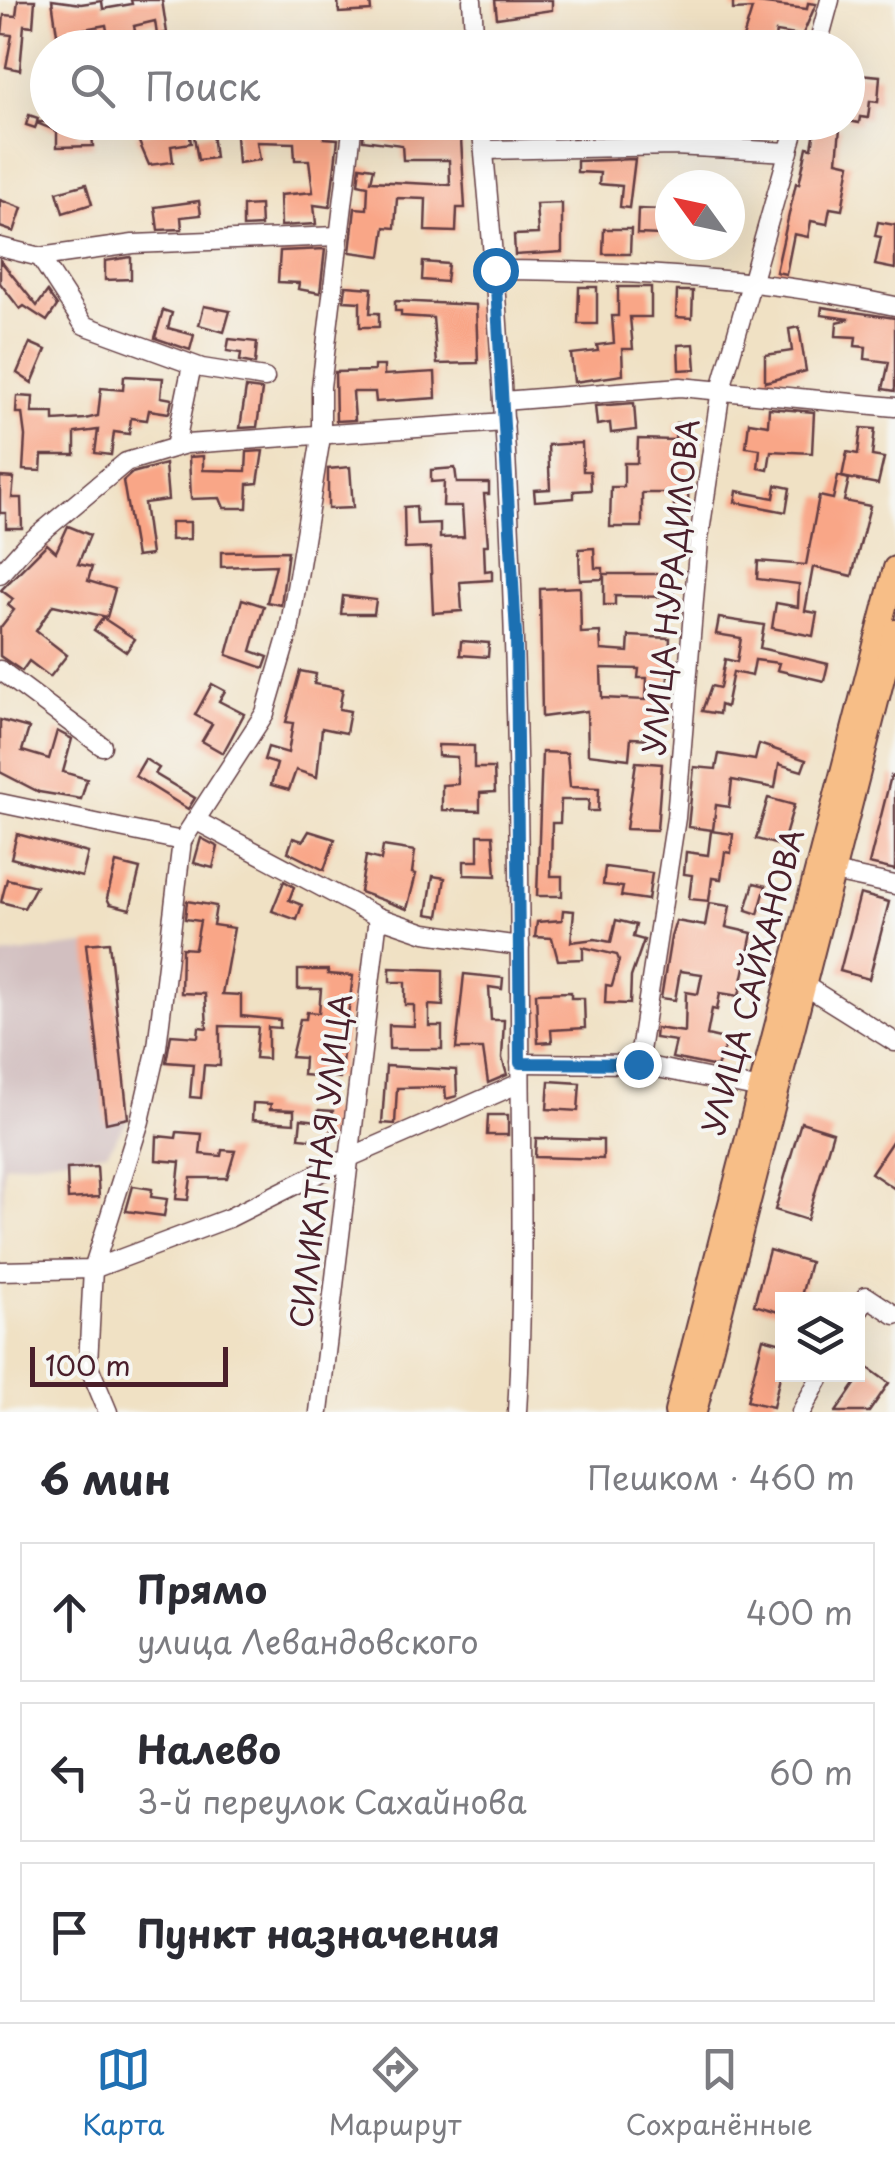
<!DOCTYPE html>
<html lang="ru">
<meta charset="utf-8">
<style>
:root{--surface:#fff;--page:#f2f2f3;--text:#2b2b33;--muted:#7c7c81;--line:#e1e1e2;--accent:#1f6fb2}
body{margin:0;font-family:"Playpen Sans",sans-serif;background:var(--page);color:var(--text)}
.controls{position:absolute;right:30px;bottom:30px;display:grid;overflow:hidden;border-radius:0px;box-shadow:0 10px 40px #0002}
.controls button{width:90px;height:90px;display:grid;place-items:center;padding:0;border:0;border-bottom:2px solid var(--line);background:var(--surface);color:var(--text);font:50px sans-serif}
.compass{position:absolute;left:655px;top:170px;width:90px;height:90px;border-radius:50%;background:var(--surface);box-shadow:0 10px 40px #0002;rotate:303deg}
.scale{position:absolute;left:30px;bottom:25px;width:198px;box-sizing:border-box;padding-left:10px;border:5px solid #4a1f2b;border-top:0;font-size:28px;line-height:35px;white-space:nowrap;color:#4a1f2b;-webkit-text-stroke:8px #f6f6f2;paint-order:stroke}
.stop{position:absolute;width:30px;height:30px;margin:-22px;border:8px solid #1f6fb2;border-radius:50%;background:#fff}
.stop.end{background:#1f6fb2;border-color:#fff;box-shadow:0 2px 10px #0008}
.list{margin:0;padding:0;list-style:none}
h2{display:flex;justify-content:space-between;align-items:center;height:130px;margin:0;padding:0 40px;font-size:42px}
h2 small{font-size:32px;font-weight:400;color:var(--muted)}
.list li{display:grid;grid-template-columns:65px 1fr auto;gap:30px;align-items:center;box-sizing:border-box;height:140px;margin:0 20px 20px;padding:0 20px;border:2px solid var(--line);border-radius:0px}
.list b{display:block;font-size:38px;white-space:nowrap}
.list p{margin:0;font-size:32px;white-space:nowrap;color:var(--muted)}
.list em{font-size:32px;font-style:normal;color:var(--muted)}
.icon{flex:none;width:55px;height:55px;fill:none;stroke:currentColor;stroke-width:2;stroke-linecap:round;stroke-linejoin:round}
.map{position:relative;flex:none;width:895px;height:1412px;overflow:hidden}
.search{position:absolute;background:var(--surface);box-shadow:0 10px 40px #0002;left:30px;right:30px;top:30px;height:110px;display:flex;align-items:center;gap:25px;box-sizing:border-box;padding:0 35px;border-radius:55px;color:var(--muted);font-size:38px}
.sheet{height:610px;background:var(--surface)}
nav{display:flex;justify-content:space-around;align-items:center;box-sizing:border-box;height:140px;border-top:2px solid var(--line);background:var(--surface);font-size:28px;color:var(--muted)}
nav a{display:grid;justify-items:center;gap:5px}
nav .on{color:var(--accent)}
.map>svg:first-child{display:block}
.industrial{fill:#d2bfc0}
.building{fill:#f9a687;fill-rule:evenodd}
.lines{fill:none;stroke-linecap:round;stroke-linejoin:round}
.minor-casing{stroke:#633c42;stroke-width:21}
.major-casing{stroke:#633c42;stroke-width:26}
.minor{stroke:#fff;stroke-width:18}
.major{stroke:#f7be87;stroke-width:22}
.route{stroke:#1f6fb2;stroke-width:12}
.labels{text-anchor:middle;stroke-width:8;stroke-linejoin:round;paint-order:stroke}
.street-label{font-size:30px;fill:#4a1f2b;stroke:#f6f6f2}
</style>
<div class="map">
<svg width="895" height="1412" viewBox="0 0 895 1412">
<rect width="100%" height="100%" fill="#f6f6f2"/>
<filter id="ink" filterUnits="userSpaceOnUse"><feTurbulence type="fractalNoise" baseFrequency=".01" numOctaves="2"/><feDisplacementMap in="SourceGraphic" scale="20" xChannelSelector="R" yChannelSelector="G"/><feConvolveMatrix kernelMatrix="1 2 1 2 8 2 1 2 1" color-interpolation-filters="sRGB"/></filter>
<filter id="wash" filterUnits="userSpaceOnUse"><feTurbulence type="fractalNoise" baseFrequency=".0048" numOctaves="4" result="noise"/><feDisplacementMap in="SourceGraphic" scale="40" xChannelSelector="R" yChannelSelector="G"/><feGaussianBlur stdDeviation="2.25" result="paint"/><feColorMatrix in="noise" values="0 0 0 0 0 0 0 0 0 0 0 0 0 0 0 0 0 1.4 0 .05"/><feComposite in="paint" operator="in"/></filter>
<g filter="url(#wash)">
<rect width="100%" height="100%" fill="#f0e1c4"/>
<path class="industrial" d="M109 942 128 1120 107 1152 4 1165 0 1255V955Z"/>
<g id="blocks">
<g class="building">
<path d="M18 0H35L33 26 24 25 20 70 6 67 12 35 2 34 4 15 16 16Z"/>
<path d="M52 0 81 4 102 1 103 9 132 4 131 0H162L167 33 157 35 155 21 134 26 135 31 108 36 106 25 57 34Z"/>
<path d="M338 0H370L371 11 339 13Z"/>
<path d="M495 0H552V10L497 18Z"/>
<path d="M733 0 807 9 808 3 816 4 802 36 776 32 773 48H740L752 9 733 10Z"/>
<path d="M848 73 880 76 878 102 870 101 868 118 860 117 859 123 848 121Z"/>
<path d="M29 115 38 118 37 122H82L77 135 92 134 93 146 57 147V131L37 123 35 128 26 125Z"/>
<path d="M235 122 325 124 324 138 338 139 330 207 314 205 316 224 281 226 280 195 313 192 309 160H295L294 143 257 142 260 160 238 163Z"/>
<path d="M365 122H403L404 136 445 133 444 122H460L465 208H457L456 232 425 231 426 199 397 198 395 228 385 227 381 256 350 252 355 208 367 209 368 186 358 184 360 166 374 168 371 181 450 185 449 160H403L402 145 363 140Z"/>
<path d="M188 124 191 143 171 146 173 162 149 165 136 135Z"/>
<path d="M816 124 840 128 837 161 850 164 842 210 830 208 827 224 811 221 808 237 794 234 786 274 776 272 796 183 799 184 807 147 812 148Z"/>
<path d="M212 133 215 158 198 160 194 136Z"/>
<path d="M635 159 629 208 620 207 622 186 599 184 600 173 577 172V161Z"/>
<path d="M86 184 92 204 63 213 57 192Z"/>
<path d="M0 200 22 208 14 232 0 227Z"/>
<path d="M199 201 201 215 181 217 182 229 158 230 155 207Z"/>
<path d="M562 203V252L515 255 514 235 538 234 536 204Z"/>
<path d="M260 205 261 226 243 227V206Z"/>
<path d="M638 209 662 210 661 235 637 234Z"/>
<path d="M878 222 895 225V269L875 265 881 237 875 236Z"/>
<path d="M604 229H631L630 254H603Z"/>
<path d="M325 249 320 293 298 289 299 283 278 282 280 251Z"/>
<path d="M131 257V279L105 280V261Z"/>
<path d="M0 260 37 306 47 292 57 306 47 321 24 306 20 309 0 283Z"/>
<path d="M423 262 448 264 446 282 422 280Z"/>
<path d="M346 286 372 288 370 313H379V327H360V302L344 301Z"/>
<path d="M579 287H597V324H578Z"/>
<path d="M618 287H651V317H630L633 349H622L623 375 574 382 571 354 598 351 597 345 614 343 612 316H618Z"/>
<path d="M677 291H693L692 318 676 317Z"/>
<path d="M395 301 476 305 478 363 437 364 433 318 401 316V311H395Z"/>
<path d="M204 306 230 311 224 332 199 325Z"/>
<path d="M822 307 895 318V391L883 389 889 362 865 359 866 347 855 346 856 337 836 336 837 322 850 319 821 315Z"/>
<path d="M163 310 172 313 168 328 194 335 190 350 155 338Z"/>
<path d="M799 327 806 371 765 382V355L792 351 789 329Z"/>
<path d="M229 339 257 342 255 364 240 361 241 353 227 351Z"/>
<path d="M30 343 46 350 32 383 17 373Z"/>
<path d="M694 344 696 369 679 370 678 345Z"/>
<path d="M374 366H384V375L435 372 436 398 376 402 375 392H353L355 420 336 421 335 372 374 371Z"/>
<path d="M124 376 163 378 161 397 172 399 169 413 149 410 147 420 131 418 129 434 114 432 111 455 95 453 98 430 75 433V455H42L41 471 23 470 25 436 22 413H16L17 396 33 397 32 413H54V421L85 419 98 416 101 388 123 390Z"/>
<path d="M246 388 262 390 257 427 240 428Z"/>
<path d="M634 403 636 430 611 433 610 423 597 425 595 406Z"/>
<path d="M769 408 814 412 812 453 771 451 768 470 758 468 760 449 746 447 749 422 768 425Z"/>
<path d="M676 423H689L688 516H674V493H642V527H610L611 487H624V463H637L638 439 675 440Z"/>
<path d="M861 428 875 429 872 456 884 458 878 484 842 477 847 452 858 454Z"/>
<path d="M582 443 583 471H590L591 490 574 491V498L535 501 534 490 550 489 548 445Z"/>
<path d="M263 451 258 483 248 484 247 508H224L220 498 191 499 189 457 203 456V470L246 471 247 452Z"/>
<path d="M165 464 168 500 144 503 151 555 136 557 123 481 132 473Z"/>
<path d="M350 467 353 508 328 509V469Z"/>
<path d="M455 468 457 483H489V494H484L488 545H484L485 571 492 570V580L460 582 462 611 433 613 430 548 405 549 404 507 416 506 417 524 440 523V538L464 537 462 506H443L444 481 431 482V470Z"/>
<path d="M838 476 849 479 844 501 870 506 852 576 813 567 805 611 817 613 813 636 772 628 776 603 798 607 799 584 757 579 758 561 806 565 819 496 833 499Z"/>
<path d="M0 477 14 478 12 498H21L22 528H6V513H0Z"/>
<path d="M776 485 790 488 786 512 735 502 737 491 774 498Z"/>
<path d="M171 522H190V539L171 540Z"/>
<path d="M68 526 90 535 78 564 92 567 88 581 115 589 107 617 53 605 36 631 67 655 50 677 29 661 22 671 0 656V628L14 610 8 605 13 599 1 590 47 544 56 552Z"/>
<path d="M594 548 595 568H603V579L580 580 579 549Z"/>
<path d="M288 551 281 605 267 602 276 565 221 567V552Z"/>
<path d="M604 574H674L673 597 615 596V605H604Z"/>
<path d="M580 587 581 633 600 632 601 650 628 652 629 636 670 638 666 714 657 713 656 739 631 738 629 759 588 754 587 711 542 717 540 589ZM601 668 639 669 638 678H647L646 700 602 698Z"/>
<path d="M343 596 376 600 374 614H341Z"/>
<path d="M242 599 264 606 251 651 268 657 264 668 227 655Z"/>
<path d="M103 618 135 639 126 652 94 630Z"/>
<path d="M719 618 764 625 760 648 828 664 824 681 777 670 779 663 755 660 752 676 733 672 726 707 720 705 719 714 702 711 711 686 720 688 725 659 737 662 741 638 716 634Z"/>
<path d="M461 641 489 643 488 657 460 655Z"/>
<path d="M300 671 316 674 314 684 343 689 339 709 350 711 346 733 322 728 317 777 296 770 289 790 271 785 277 764 264 760 268 747 288 753 293 723 286 722Z"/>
<path d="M212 684 225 691 219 701 244 714 223 753 202 741 212 724 195 715Z"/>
<path d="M0 720 29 728 22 751 49 759 57 731 72 739 63 772 87 779 81 799 39 792 0 772Z"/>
<path d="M759 744 806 760 802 771 779 764 775 788 732 780 729 807 716 805 713 830 688 827 694 767 716 769 719 754 755 760Z"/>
<path d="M438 745 474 746V768H494L495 792 480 793V811L442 810V785L458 784 457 757 438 756Z"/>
<path d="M542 752 567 753 570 787 599 788 598 811H588L589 800H561L560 823H552L551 876H562V896H537Z"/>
<path d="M145 759 159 768 155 774 195 798 188 809 135 776Z"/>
<path d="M636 762 662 764 657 830 626 829Z"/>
<path d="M891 776 895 777V870L869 864Z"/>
<path d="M768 798 794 805 782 846 756 839Z"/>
<path d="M309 831 335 839 324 870 288 852 293 838 303 841Z"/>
<path d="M711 831 733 834 731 853 725 852 721 879 712 878 709 901 689 899 692 875 684 874 686 852 708 855Z"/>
<path d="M17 834 88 853 82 877 11 858Z"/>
<path d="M478 835H493L496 876 464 875V861H478Z"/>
<path d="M201 838 218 847 213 868 194 863Z"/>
<path d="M383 846 415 851 412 873 416 874 407 909 360 892 366 856 381 860Z"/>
<path d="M116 863 140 869 130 909 110 904 107 898Z"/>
<path d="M605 867 652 873 648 900 621 896 623 887 603 885Z"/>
<path d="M433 876 445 878 439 916 427 914Z"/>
<path d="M7 879 36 886 24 908 1 902Z"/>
<path d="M284 881 294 887 289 900 302 905 297 920 272 911Z"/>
<path d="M754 883 766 886 758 914 746 910Z"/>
<path d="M860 894 889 902 869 979 840 971Z"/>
<path d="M187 901 216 906 213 925 234 928 222 994 241 995V1016L280 1020V1028L268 1027V1059L255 1058 258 1027 220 1026V1066L204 1065 201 1098 190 1097 193 1064 166 1062 171 1035 198 1037 199 1027 207 1028 205 994 181 993 182 948 195 949 200 921 185 919Z"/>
<path d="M709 903 730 906 726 927 752 933 739 996 720 993 717 1010 712 1009 707 1035 728 1040 717 1067 672 1058 676 1041 655 1038 656 1028 685 1032 686 992 698 994 702 974 680 971 675 1000 661 998 671 937 676 921 705 926Z"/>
<path d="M563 910 574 911 571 942 595 939 611 942 616 920 636 925 633 937 644 940 631 977 630 1004 605 1003 606 985 612 986 619 960 617 955 583 947V959L558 960 552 938 535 937 537 922 562 920Z"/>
<path d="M109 942 128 1118 106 1123 86 944Z"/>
<path d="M390 968 443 970V1006L429 1005V1026H442V1049H389V1025L414 1026V1005H405V982H390Z"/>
<path d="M298 970H328V974L353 976 340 1078 303 1075 304 1058 291 1057 300 1019H306L307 1012 319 1013 321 989H298Z"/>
<path d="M464 974 503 978 502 989 489 987 491 1020H504L502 1058 507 1075 488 1083 483 1049H456Z"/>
<path d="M571 992V998H584L585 1028 551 1030 552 1042 538 1043 536 993Z"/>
<path d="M386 1066 456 1070 457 1096 446 1099 445 1087 397 1088 395 1124 382 1123Z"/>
<path d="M549 1081 580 1083 578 1111 547 1109Z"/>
<path d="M253 1103 271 1104 270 1109 294 1110V1123L252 1120Z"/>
<path d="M319 1110 333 1111 330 1141 299 1138 301 1119 318 1121Z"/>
<path d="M488 1115H508V1135H487Z"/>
<path d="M801 1122 833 1132 807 1220 775 1210Z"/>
<path d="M177 1132 202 1134 200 1154 221 1156 222 1150 235 1151 227 1178H191L188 1200 176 1199 180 1162 156 1160 157 1136 176 1138Z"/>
<path d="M895 1137V1189L871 1173Z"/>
<path d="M536 1138 603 1140V1159L535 1157Z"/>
<path d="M97 1167 99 1197 68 1199 67 1169Z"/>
<path d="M133 1186 152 1189 151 1197 167 1199 164 1216 126 1211Z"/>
<path d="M769 1250 810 1262 800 1300H782V1313L754 1305Z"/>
<path d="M763 1338 782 1343V1367L773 1407 747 1401Z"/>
<path d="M867 1367 889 1383 869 1412H836Z"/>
</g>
</g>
</g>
<g filter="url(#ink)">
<use href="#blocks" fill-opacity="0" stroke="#633c42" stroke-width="2.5"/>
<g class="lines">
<defs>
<g id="minor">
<path d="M472 0 475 48"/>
<path d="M817 48 830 0"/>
<path d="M481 122C510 413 519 705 520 997 520 1135 525 1274 517 1412"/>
<path d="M113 127 136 122"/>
<path d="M484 150 674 146 789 152"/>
<path d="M0 247 40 257 133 244 338 236"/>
<path d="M40 257 84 325 202 368 265 378"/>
<path d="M495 270C630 271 763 277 895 306"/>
<path d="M503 401 680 387 895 407"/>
<path d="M175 447 192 365"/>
<path d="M0 574 25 546 126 462 186 444 505 422"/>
<path d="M0 670 102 746"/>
<path d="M0 803 182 841"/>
<path d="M195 820 378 917 425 933 520 946"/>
<path d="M833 872 895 885"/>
<path d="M796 980 895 1042"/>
<path d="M520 1063 638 1064 756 1088"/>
<path d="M638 1064 676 818 699 539 721 389 797 122"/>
<path d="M0 1271 93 1269 229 1218 353 1156 520 1083"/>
<path d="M858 1312 866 1296 895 1315"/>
<path d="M108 1412 88 1364 93 1269 140 1121 157 1047 182 841 265 713 289 631 321 437V387L353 122"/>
<path d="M319 1412 378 917"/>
<path d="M801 1412 822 1374"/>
</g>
<g id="major">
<path d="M676 1412 895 568"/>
<path d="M695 1412 895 631"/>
</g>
</defs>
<use href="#minor" class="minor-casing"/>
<use href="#major" class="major-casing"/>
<use href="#minor" class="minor"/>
<use href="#major" class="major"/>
</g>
</g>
<g class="lines" filter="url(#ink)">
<path class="route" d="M495 270 516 634 520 1063 638 1064"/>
</g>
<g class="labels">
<g class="street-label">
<text transform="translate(672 587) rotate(-84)" y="10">УЛИЦА НУРАДИЛОВА</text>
<text transform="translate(754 982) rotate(-75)" y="10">УЛИЦА САЙХАНОВА</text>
<text transform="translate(322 1161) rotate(-83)" y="10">СИЛИКАТНАЯ УЛИЦА</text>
</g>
</g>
</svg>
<div class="controls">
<button><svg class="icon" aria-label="layers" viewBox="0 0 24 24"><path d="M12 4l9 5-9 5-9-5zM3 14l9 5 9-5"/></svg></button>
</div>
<svg class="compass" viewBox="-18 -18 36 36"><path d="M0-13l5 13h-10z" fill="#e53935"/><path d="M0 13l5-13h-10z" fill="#7c7c81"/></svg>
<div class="scale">100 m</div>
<div class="stop" style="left:495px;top:270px"></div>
<div class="stop end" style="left:638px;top:1064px"></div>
<div class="search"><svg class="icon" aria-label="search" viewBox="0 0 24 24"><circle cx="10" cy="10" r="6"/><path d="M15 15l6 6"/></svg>Поиск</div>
</div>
<section class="sheet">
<h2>6 мин<small>Пешком · 460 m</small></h2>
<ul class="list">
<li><svg class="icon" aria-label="ahead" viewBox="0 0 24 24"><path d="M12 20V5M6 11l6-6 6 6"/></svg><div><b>Прямо</b><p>улица Левандовского</p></div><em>400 m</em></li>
<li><svg class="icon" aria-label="left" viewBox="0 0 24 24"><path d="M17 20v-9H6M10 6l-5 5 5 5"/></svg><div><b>Налево</b><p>3-й переулок Сахайнова</p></div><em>60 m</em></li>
<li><svg class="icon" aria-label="arrive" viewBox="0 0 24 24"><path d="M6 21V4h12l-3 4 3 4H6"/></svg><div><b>Пункт назначения</b></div></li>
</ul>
</section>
<nav>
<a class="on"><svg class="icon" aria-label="map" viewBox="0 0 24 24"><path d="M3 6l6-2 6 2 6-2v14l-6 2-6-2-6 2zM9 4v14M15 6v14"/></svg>Карта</a>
<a><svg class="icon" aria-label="directions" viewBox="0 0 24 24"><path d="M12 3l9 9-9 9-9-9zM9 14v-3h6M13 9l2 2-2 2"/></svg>Маршрут</a>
<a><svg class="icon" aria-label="saved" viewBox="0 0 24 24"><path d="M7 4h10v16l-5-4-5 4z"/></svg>Сохранённые</a>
</nav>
